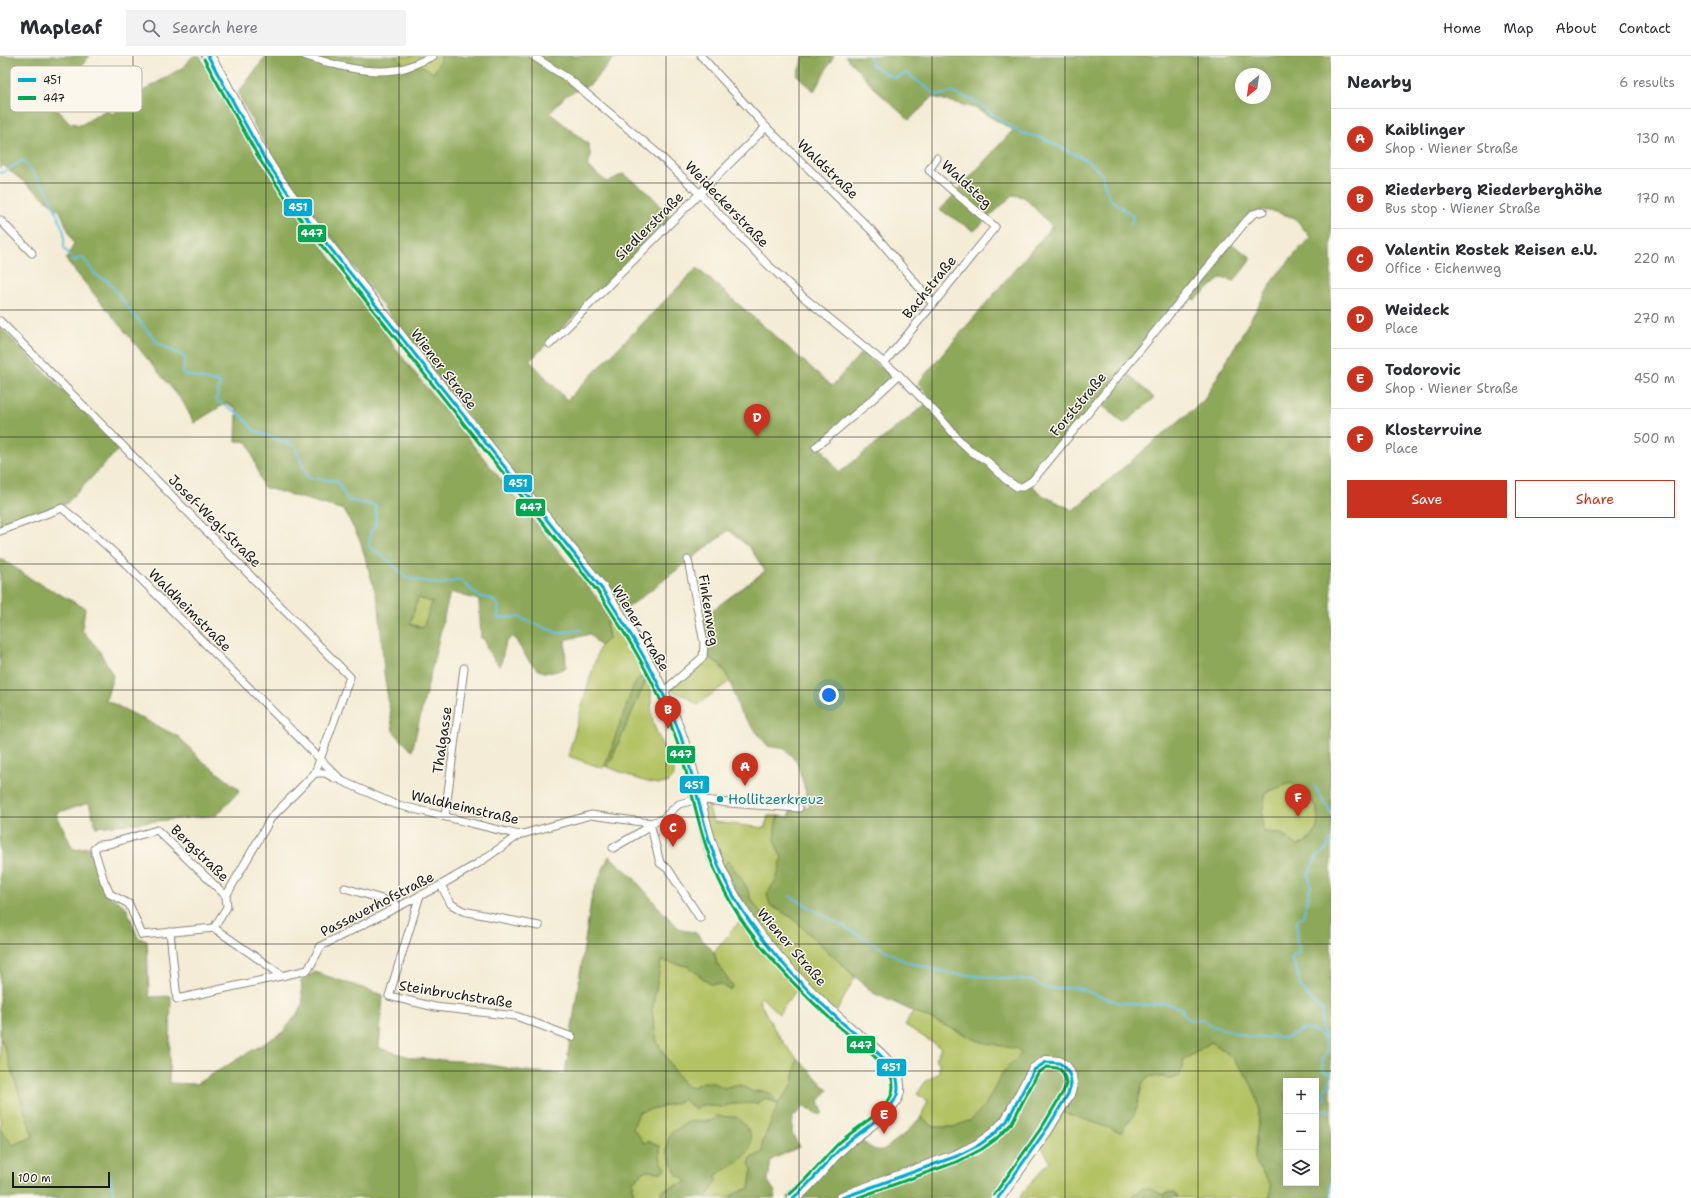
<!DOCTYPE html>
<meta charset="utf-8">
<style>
:root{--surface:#fff;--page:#f2f2f3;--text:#2b2b33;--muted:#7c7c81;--line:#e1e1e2;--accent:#c8321e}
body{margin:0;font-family:"Shantell Sans",sans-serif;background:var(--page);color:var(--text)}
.controls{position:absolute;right:12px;bottom:12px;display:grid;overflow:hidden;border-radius:0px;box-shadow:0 2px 10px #0003}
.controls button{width:36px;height:36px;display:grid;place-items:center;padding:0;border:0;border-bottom:1px solid var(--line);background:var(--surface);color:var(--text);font:20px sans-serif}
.compass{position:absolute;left:1235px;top:12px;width:36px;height:36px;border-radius:50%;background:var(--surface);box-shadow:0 2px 10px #0003;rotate:209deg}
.scale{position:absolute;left:12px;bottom:10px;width:98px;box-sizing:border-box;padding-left:4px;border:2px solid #1c1c1c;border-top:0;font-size:11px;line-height:14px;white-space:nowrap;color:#1c1c1c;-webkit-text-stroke:3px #fbf7ec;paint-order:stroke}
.you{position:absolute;left:829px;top:639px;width:14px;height:14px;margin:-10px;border:3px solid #fff;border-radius:50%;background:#1a73e8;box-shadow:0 0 0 6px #1a73e833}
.badge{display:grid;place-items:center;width:26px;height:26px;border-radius:50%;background:var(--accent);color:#fff;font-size:13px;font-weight:700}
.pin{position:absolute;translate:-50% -33px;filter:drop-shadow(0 1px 2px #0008)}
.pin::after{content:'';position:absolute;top:21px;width:14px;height:12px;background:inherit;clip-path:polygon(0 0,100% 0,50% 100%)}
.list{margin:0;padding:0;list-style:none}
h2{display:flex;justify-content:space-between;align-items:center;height:52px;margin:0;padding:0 16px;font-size:17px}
h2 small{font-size:13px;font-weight:400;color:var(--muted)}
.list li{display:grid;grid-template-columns:26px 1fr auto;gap:12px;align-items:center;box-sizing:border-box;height:60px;padding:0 16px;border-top:1px solid var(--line)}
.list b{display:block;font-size:15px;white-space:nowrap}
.list p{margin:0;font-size:13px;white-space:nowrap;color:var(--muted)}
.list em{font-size:13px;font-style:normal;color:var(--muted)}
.actions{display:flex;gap:8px;padding:12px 16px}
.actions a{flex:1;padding:9px 0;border:1px solid var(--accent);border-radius:0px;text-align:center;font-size:14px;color:var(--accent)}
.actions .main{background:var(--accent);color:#fff}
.icon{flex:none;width:22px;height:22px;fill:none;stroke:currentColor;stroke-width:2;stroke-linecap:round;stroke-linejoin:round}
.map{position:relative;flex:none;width:1331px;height:1142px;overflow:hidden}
header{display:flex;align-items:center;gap:24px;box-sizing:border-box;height:56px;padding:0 20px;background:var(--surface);border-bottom:1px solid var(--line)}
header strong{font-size:19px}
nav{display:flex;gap:22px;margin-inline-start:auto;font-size:14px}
.search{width:280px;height:36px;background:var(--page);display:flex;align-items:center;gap:10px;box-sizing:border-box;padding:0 14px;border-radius:0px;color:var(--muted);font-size:15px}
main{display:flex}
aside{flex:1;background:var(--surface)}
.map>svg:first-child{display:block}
.green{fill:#b3c264;stroke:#686f40;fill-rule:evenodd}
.forest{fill:#8ea85a;stroke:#55623b;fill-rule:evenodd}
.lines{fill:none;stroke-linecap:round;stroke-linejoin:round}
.stream{stroke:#65c0e3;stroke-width:2}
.street-casing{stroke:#888479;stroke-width:9}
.primary-casing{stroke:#888479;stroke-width:14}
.street{stroke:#fff;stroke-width:7}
.primary{stroke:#fff;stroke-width:12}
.bus-1-casing{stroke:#fbf7ec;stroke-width:6}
.bus-2-casing{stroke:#fbf7ec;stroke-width:6}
.bus-1{stroke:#00a9ce;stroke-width:3}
.bus-2{stroke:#00a651;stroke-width:3}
.grid{fill:none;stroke:#1c1c1c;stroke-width:1;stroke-opacity:0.55}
.culture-dot{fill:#0f9aa8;stroke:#fbf7ec;stroke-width:1.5}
.labels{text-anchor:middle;stroke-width:3;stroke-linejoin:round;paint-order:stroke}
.street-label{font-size:14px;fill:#1c1c1c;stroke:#fbf7ec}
.culture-label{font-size:14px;fill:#0d838f;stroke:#fbf7ec;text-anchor:start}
.key{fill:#fbf7ec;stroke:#b8b5ae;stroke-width:1}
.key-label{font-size:11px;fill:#1c1c1c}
.line-badge{stroke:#fbf7ec;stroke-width:1.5}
.badge-label{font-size:11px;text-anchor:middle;font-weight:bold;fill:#fff}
</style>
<header>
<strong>Mapleaf</strong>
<div class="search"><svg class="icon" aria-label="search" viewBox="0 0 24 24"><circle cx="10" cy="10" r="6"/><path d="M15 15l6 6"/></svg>Search here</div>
<nav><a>Home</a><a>Map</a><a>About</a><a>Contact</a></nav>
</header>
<main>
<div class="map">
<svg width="1331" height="1142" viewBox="0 0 1331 1142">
<rect width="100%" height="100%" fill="#fbf7ec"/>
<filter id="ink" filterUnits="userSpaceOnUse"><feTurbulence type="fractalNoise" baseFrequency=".025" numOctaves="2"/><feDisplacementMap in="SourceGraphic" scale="8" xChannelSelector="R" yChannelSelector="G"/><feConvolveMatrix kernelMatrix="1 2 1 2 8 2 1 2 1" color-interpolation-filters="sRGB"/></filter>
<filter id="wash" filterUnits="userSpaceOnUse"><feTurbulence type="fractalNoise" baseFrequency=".012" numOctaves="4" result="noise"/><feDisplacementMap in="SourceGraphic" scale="16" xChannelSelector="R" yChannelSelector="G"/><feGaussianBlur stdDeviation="0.9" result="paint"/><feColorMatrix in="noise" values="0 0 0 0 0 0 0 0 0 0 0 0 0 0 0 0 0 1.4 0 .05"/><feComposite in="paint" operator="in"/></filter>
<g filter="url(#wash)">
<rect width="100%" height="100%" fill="#f4ecd6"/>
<g class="green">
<path d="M396 0H442L434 17 406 11Z"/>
<path d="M418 542 432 546 424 572 410 568Z"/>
<path d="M613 562C624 580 637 598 647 617 653 628 650 646 652 659 653 667 656 675 659 682 663 694 686 719 666 727 654 732 621 716 608 711L647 622 642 617 633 631 605 710 602 712 568 700 591 618 600 590 609 582 606 566Z"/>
<path d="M706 599 720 609 730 625 697 649 687 641 670 634Z"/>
<path d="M1292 727 1317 751C1318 773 1320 779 1298 790L1280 777 1263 776 1262 757 1266 736Z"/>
<path d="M713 748 709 752 713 766 765 772 768 760H778C773 775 774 788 782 802L777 822 767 838 770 849 791 861 855 921 837 955 798 932 779 958 761 941 759 944C770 966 780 985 797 1002L793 1028 778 1048 763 1096 752 1113 749 1132 732 1139 728 1142H706L717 1125 716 1119 721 1116 711 1065H690L667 1095 677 1119 688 1125 661 1135 662 1142H633V1125L645 1115 661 1116 665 1113 660 1102V1090L644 1087 637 1077 634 1075 633 1071 639 1056 676 1047 684 1043 701 1049 722 1051 732 1048 757 1047 766 1042 777 1048 761 1034 753 1036 741 1029H734L725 1032 698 1028 693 1032 686 1031 676 1017 657 986 652 955 661 905 688 910 710 928H720L730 933 733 930 717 908 714 896 741 864 719 830 702 793 693 753H706ZM728 805C743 822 749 843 763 860L733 830Z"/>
<path d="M913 955 981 986 1018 993 1021 998 1003 1016 985 1050 971 1064 954 1071H933L921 1061 928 1045 917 1038 925 1026 939 1017V1006L935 1003 941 992 905 969Z"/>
<path d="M2 984 33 1081 13 1089 0 1073V985Z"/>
<path d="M1211 986C1233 997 1258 1029 1259 1054 1259 1070 1254 1087 1255 1103 1256 1109 1267 1123 1271 1129L1269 1142H1178L1175 1137 1170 1136 1164 1139 1150 1133 1142 1132 1130 1142H1018L1050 1105 1042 1091 1062 1056 1135 1057 1143 1026 1151 1020 1171 1022 1183 1012V1005Z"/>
</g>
<g class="forest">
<path d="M0 0H89L82 10 41 47 59 55 70 67 81 69 106 54 114 58 123 43 140 37 183 11 193 0H200L257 100 406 306 613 562 606 567 609 582 600 590 590 578 565 584 566 611C536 628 528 602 513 580L506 586 500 611 487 594 485 584 481 582 479 544 450 536 412 695 393 675 384 617 379 549 360 484 344 454 263 431 248 386 236 385 237 353 226 347 194 367 183 346 66 204 74 188 60 155 3 109 0 112ZM418 542 432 546 423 572 410 568Z"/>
<path d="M266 0H396L406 11 423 10 434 17 442 0H616L591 28 565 40 550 57 588 88 591 101 587 110 607 126 623 118 646 134 671 161 530 305 567 344 697 212 832 330 861 297 894 321 821 391 839 417 931 344 918 327 1052 170 1024 141 1013 139 974 175 940 154 1013 74 975 52 933 41 909 64 878 36 845 0H1331V1142H1269L1271 1129C1267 1123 1256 1109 1255 1103 1254 1087 1259 1070 1259 1054 1258 1029 1233 997 1211 986L1183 1005V1012L1179 1020 1171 1022 1151 1020 1143 1026 1135 1057 1121 1076 1062 1056 1055 1047 1024 1095 989 1142H787L859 1082C866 1088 873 1096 883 1094L906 1077 921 1061 933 1071H954L971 1064 985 1050 1003 1016 1021 998 1018 993 981 986 873 937 791 861 770 849 767 838 777 822 782 802C774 788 773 775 778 760L790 761V755L810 751 797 706 785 693 768 690 740 656 730 625 721 609 706 599 699 564 765 515 750 492 729 474 622 556 410 286 277 108 256 72 238 37ZM1241 18H1265V42H1241ZM1261 154 1276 156 1295 162 1310 181 1275 221 1204 344 1073 454 1042 439 1030 427 1097 345 1124 368 1154 342 1124 314 1184 240 1195 244 1221 222 1234 225 1252 202 1229 186ZM1292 727 1317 751C1318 773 1320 779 1298 790L1280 777 1263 776 1262 757 1266 736ZM1286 1025H1316V1127H1286Z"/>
<path d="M804 0H834L814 35 797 19Z"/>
<path d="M0 271 120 392 66 448 0 470Z"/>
<path d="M0 502 33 524 85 552 82 574 99 594 113 620 106 644 179 681 200 703 240 734 217 759 96 771 89 747 56 757 73 793 88 791 106 838 126 851 138 882 147 884 149 941 171 940 169 1027 196 1028 283 976 303 950 301 925 315 916 383 939 379 992 413 1002 472 1006 524 1015 565 1018 592 838 609 800 632 820 660 853 681 874 695 876 714 896 717 908 733 930 730 934 720 928H710L688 910 661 905 652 955 657 986 676 1017 686 1030 693 1032C705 1022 712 1026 725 1032 738 1027 741 1029 753 1036 765 1033 772 1037 778 1048L793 1028 797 1002 828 1034 819 1045 823 1057 820 1059 805 1050 793 1061 792 1077 799 1091 771 1104 768 1125 775 1136V1142H728L732 1139 749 1132 752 1113 749 1108 751 1102 763 1096 762 1088 778 1048 766 1042 757 1047 732 1048 722 1051 701 1049 696 1053 687 1047 684 1043 676 1047 639 1056 633 1071 634 1075 637 1077 644 1087 650 1085 660 1090V1102L666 1113 661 1116 645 1115 633 1125V1142H0V1073L13 1089 33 1081 2 984 0 985Z"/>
<path d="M642 617 647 622 608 711 605 710 633 631Z"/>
<path d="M728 805C736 814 743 824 748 834 749 837 749 841 751 843 757 852 763 857 762 868H759C743 852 733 829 723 809Z"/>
<path d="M716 1060 737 1061C741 1065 745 1069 748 1073 762 1096 732 1110 716 1119L717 1125 706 1142H662L661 1135 688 1125 677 1119 667 1095 668 1083 672 1076 690 1065H711Z"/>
<path d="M1142 1132 1150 1133 1164 1139 1170 1136 1175 1137 1178 1142H1130Z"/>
</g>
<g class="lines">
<g class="stream">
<path d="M870 0V8L894 22 907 17 936 39 953 37 979 47 1000 64 1021 77 1042 82 1088 105 1101 117 1109 142 1133 160 1131 169"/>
<path d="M0 116 2 117 23 104 49 138 64 176V192L74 205 82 201 97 220 109 226 132 257 158 287 185 301 183 318 220 327 216 344 241 359 255 375 295 390 308 422 337 425 348 444 376 450 375 470 370 477 369 491 392 507 406 522 441 528 461 524 479 541 490 542 499 550 498 562 518 561 558 577 581 574"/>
<path d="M1315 730 1331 757"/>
<path d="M1331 783 1328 791 1323 797 1317 800 1308 820 1311 829 1303 860 1298 863 1296 869C1299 878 1296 881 1297 886 1298 891 1300 891 1299 897L1294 899 1291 904C1293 907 1294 909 1296 912 1299 918 1299 925 1301 931 1305 940 1316 948 1323 955 1321 961 1322 967 1321 974L1324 977 1328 994 1322 1006 1323 1015 1331 1017"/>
<path d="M790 840 906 906 954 918 1033 925 1047 933 1075 931 1116 946 1146 949 1165 947 1181 952 1187 963 1194 965 1202 963 1212 970 1250 981 1265 982 1273 980 1286 982 1304 973 1314 975 1324 982"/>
<path d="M1331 1020 1329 1029 1321 1035 1326 1040 1325 1043 1317 1050V1053L1321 1055 1326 1053 1331 1055"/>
<path d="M1331 1109 1330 1116 1331 1121"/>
<path d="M110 1118 114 1142"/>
<path d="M1331 1126V1141"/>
</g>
</g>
</g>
<g filter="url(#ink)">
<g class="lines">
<defs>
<g id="street">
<path d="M306 0C335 9 364 18 395 14 408 13 421 5 433 0"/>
<path d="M533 0 569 23 656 96 700 138 767 208 802 240 899 319 937 358 960 385 972 396 987 405 1005 423 1017 431H1022L1032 425 1247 164 1253 158 1263 155"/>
<path d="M701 0 766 71 872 175 933 248"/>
<path d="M0 164 32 197"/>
<path d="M0 265 350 621 315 717 271 762 226 840 157 774 109 788 99 789 94 793 104 825 110 838 129 848 142 879 214 872 283 920"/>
<path d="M550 288 766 71"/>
<path d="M884 307 933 248 995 171 929 114 937 102"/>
<path d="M816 391 872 344 899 319"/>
<path d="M0 475 62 452 89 474 120 502 342 725 394 748 519 779 591 759 650 767 661 764 679 748 698 743 728 747 799 752"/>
<path d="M662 637 703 601 704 587 688 504"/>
<path d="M315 717H325L336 723"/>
<path d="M445 760 464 612"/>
<path d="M650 767 660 807 668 813 700 862"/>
<path d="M613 792 644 774 650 767"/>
<path d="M441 829 451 848 463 855 539 870"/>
<path d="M345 832 395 847 397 850"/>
<path d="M420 839 389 940 435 951 516 960 572 981"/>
<path d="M214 872 227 851 226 840"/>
<path d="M170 876 177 943 308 914 321 890 441 829 477 808 519 779"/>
</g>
<g id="primary">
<path d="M208 0C232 37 248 79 273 116 307 166 346 212 383 259 455 351 529 442 602 533 637 585 669 640 687 700 696 729 701 758 710 787 721 822 739 853 761 882 787 915 816 944 847 971 861 984 878 994 889 1009 894 1014 898 1021 898 1029 899 1036 896 1044 891 1049 878 1066 857 1076 842 1091 825 1107 812 1128 793 1142"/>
<path d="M842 1142 957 1100 979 1089 993 1079 1007 1065 1034 1014 1046 1006 1059 1007 1065 1011 1070 1020 1071 1028 1068 1038 1048 1071 998 1142"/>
</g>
</defs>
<use href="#street" class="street-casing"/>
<use href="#primary" class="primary-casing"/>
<use href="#street" class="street"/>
<use href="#primary" class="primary"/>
<defs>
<g id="bus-1">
<path d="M208 0 264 102 299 153 602 533C632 579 661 626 680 678 692 714 699 751 710 787 727 841 762 887 801 927 817 944 835 961 853 976 867 988 883 999 894 1015 897 1020 898 1026 898 1033 898 1042 892 1049 886 1055 873 1069 856 1078 842 1091 825 1107 812 1127 793 1142"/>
<path d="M842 1142 957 1100 979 1089 993 1079 1007 1065 1034 1014 1046 1006 1059 1007 1065 1011 1070 1020 1071 1028 1068 1038 1048 1071 998 1142"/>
</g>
<g id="bus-2">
<path d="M204 3 260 104 295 156 598 536C628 581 657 628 675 680 688 715 694 752 705 787 716 823 734 856 757 885 780 914 806 941 834 966 849 980 867 992 881 1007 887 1014 893 1020 893 1030 893 1035 892 1039 889 1044 876 1062 855 1072 839 1087 822 1104 808 1123 790 1138"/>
<path d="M857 1142 959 1105 982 1093 996 1083 1011 1068 1038 1017 1047 1011 1057 1012 1061 1014 1065 1022 1066 1028 1063 1036 1044 1068 994 1139"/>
</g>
</defs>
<use href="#bus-1" class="bus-1-casing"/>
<use href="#bus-2" class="bus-2-casing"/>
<use href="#bus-1" class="bus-1"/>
<use href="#bus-2" class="bus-2"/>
</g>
</g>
<path class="grid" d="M133 0V1142M266 0V1142M399 0V1142M532 0V1142M666 0V1142M799 0V1142M932 0V1142M1065 0V1142M1198 0V1142M0 127H1331M0 254H1331M0 381H1331M0 508H1331M0 634H1331M0 761H1331M0 888H1331M0 1015H1331"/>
<circle class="culture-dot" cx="720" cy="743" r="4"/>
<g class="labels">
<g class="street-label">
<text transform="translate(828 113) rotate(44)" y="5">Waldstraße</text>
<text transform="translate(967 128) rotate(43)" y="5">Waldsteg</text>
<text transform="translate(727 148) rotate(46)" y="5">Weideckerstraße</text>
<text transform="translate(649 170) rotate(-45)" y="5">Siedlerstraße</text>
<text transform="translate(929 231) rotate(-51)" y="5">Bachstraße</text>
<text transform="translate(444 313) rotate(52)" y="5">Wiener Straße</text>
<text transform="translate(1078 348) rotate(-50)" y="5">Forststraße</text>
<text transform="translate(215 465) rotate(45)" y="5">Josef-Wegl-Straße</text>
<text transform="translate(190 554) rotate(45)" y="5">Waldheimstraße</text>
<text transform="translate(709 554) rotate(81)" y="5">Finkenweg</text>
<text transform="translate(641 572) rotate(59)" y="5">Wiener Straße</text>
<text transform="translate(442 684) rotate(-82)" y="5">Thalgasse</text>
<text transform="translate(465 751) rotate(13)" y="5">Waldheimstraße</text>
<text transform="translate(200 797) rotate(44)" y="5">Bergstraße</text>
<text transform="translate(377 848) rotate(-27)" y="5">Passauerhofstraße</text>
<text transform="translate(792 891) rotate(49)" y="5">Wiener Straße</text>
<text transform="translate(456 938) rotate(9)" y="5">Steinbruchstraße</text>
</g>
<g class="culture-label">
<text x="728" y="748">Hollitzerkreuz</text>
</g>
</g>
<rect x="10" y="10" width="132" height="46" rx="6" class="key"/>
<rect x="18" y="22" width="18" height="4" fill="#00a9ce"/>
<rect x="18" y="40" width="18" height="4" fill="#00a651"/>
<g class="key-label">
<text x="43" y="28">451</text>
<text x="43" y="46">447</text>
</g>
<g class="line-badge">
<rect x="283" y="142" width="30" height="19" rx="4" fill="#00a9ce"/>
<rect x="297" y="168" width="30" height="19" rx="4" fill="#00a651"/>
<rect x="503" y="418" width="30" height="19" rx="4" fill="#00a9ce"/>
<rect x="515" y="442" width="31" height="19" rx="4" fill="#00a651"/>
<rect x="666" y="689" width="30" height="19" rx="4" fill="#00a651"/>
<rect x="679" y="719" width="31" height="19" rx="4" fill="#00a9ce"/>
<rect x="846" y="979" width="30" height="19" rx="4" fill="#00a651"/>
<rect x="876" y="1002" width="31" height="19" rx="4" fill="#00a9ce"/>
</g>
<g class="badge-label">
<text x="298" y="155">451</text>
<text x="312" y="181">447</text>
<text x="518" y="431">451</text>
<text x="531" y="455">447</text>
<text x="681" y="702">447</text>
<text x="694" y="733">451</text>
<text x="861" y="993">447</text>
<text x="891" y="1015">451</text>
</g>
</svg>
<div class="controls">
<button>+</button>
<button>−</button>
<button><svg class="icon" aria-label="layers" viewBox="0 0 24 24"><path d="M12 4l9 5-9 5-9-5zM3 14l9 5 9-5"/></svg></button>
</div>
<svg class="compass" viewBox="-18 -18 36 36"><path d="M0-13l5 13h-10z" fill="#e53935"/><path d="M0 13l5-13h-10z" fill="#7c7c81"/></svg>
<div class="scale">100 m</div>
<div class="you"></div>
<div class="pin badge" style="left:745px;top:730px">A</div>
<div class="pin badge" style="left:668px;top:673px">B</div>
<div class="pin badge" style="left:673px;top:791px">C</div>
<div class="pin badge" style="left:757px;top:381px">D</div>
<div class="pin badge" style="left:884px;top:1078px">E</div>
<div class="pin badge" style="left:1298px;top:761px">F</div>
</div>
<aside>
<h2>Nearby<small>6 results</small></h2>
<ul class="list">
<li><span class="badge">A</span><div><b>Kaiblinger</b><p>Shop · Wiener Straße</p></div><em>130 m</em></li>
<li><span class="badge">B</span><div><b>Riederberg Riederberghöhe</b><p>Bus stop · Wiener Straße</p></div><em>170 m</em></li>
<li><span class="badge">C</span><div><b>Valentin Rostek Reisen e.U.</b><p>Office · Eichenweg</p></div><em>220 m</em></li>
<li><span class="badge">D</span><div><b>Weideck</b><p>Place</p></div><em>270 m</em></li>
<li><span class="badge">E</span><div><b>Todorovic</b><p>Shop · Wiener Straße</p></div><em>450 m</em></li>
<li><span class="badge">F</span><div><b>Klosterruine</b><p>Place</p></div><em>500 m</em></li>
</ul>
<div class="actions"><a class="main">Save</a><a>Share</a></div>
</aside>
</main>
